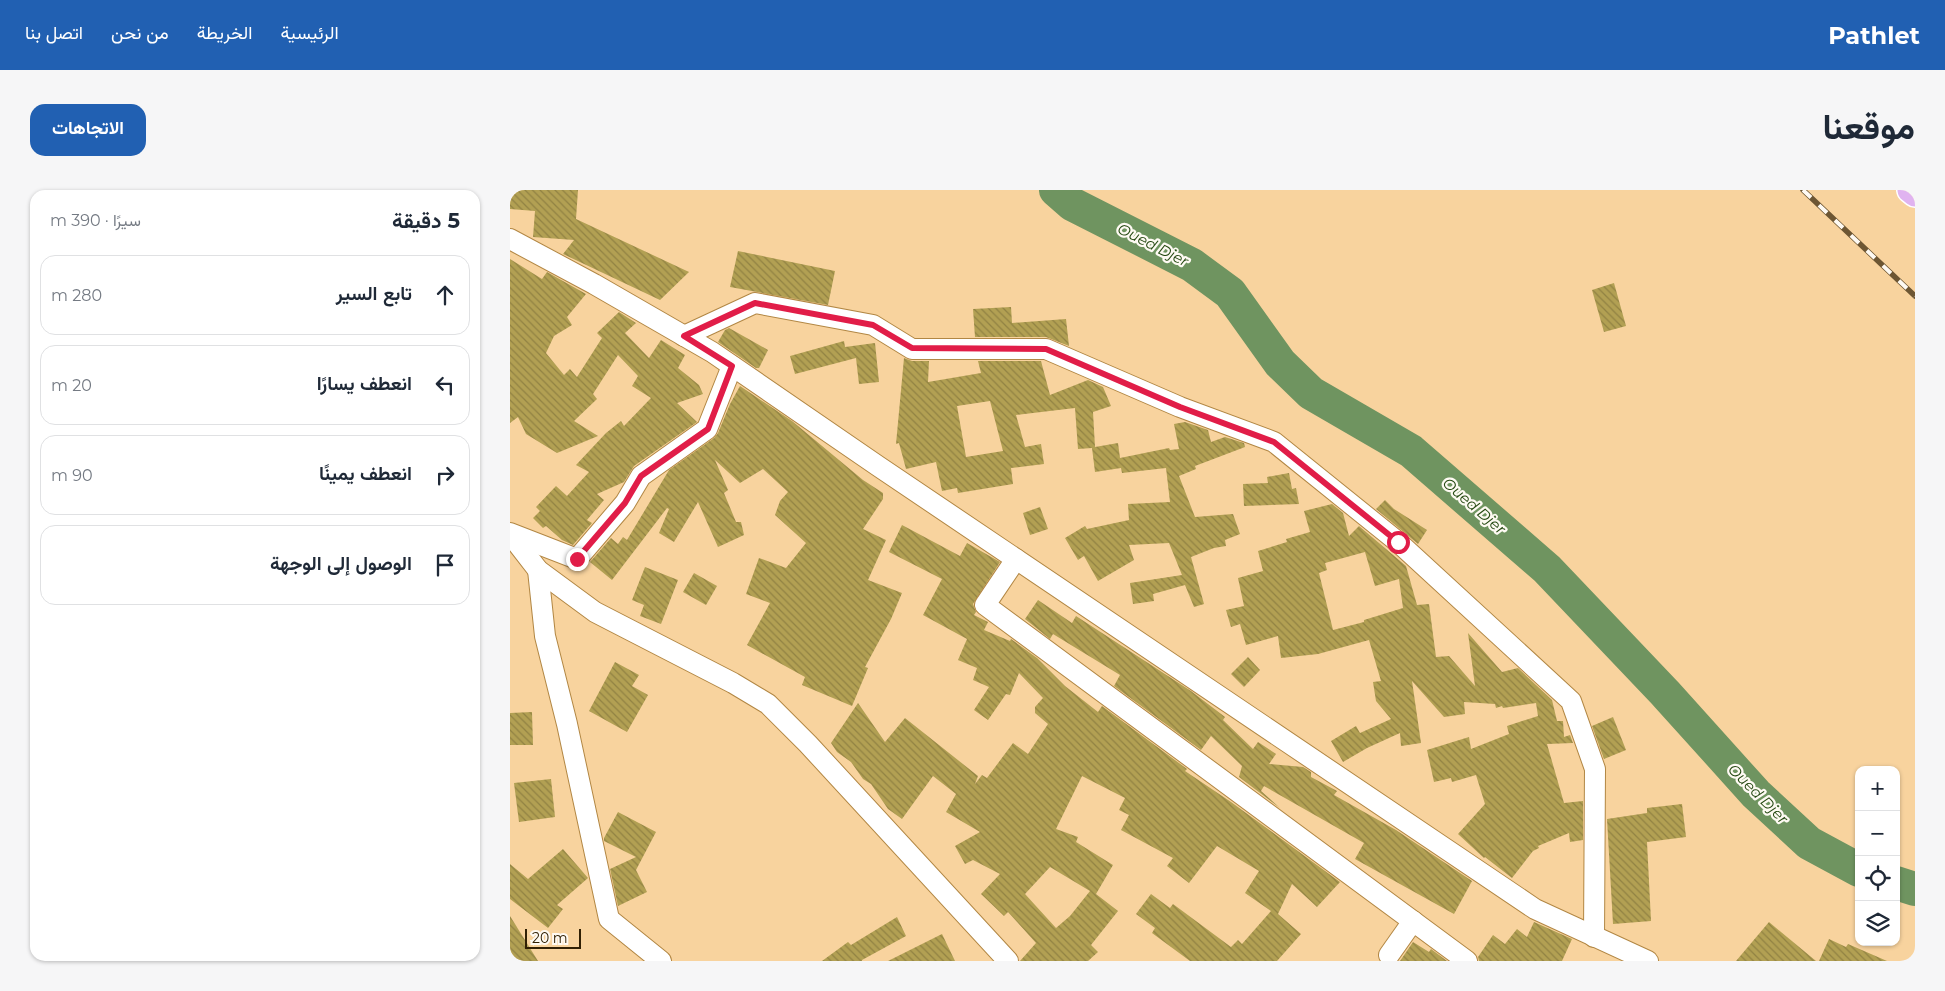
<!DOCTYPE html>
<html lang="ar">
<meta charset="utf-8">
<style>
:root{--surface:#fff;--page:#f6f6f7;--text:#1f2937;--muted:#747a83;--line:#e0e1e3;--accent:#2160b2}
body{margin:0;font-family:Montserrat,Vazirmatn,sans-serif;background:var(--page);color:var(--text);direction:rtl}
.controls{position:absolute;right:15px;bottom:15px;display:grid;overflow:hidden;border-radius:10px;box-shadow:0 1px 4px #0004}
.controls button{width:45px;height:45px;display:grid;place-items:center;padding:0;border:0;border-bottom:1px solid var(--line);background:var(--surface);color:var(--text);font:25px sans-serif}
.scale{position:absolute;left:15px;bottom:12px;width:56px;box-sizing:border-box;padding-left:5px;border:2px solid #312004;border-top:0;font-size:14px;line-height:18px;white-space:nowrap;color:#312004;-webkit-text-stroke:4px #fefaf3;paint-order:stroke}
.stop{position:absolute;width:15px;height:15px;margin:-11px;border:4px solid #e11d48;border-radius:50%;background:#fff}
.stop.end{background:#e11d48;border-color:#fff;box-shadow:0 1px 5px #0008}
.list{margin:0;padding:0;list-style:none}
h2{display:flex;justify-content:space-between;align-items:center;height:65px;margin:0;padding:0 20px;font-size:21px}
h2 small{font-size:16px;font-weight:400;color:var(--muted)}
.list li{display:grid;grid-template-columns:32px 1fr auto;gap:15px;align-items:center;box-sizing:border-box;height:80px;margin:0 10px 10px;padding:0 10px;border:1px solid var(--line);border-radius:15px}
.list b{display:block;font-size:19px;white-space:nowrap}
.list em{font-size:16px;font-style:normal;color:var(--muted)}
.icon{flex:none;width:28px;height:28px;fill:none;stroke:currentColor;stroke-width:2;stroke-linecap:round;stroke-linejoin:round}
.map{position:relative;flex:none;width:1405px;height:771px;overflow:hidden;direction:ltr;border-radius:15px}
header{display:flex;align-items:center;gap:30px;box-sizing:border-box;height:70px;padding:0 25px;background:var(--accent);color:#fff}
header strong{font-size:24px}
nav{display:flex;gap:28px;margin-inline-start:auto;font-size:18px}
.intro{display:flex;align-items:center;justify-content:space-between;box-sizing:border-box;height:120px;padding:0 30px}
h1{margin:0;font-size:35px}
.button{padding:12px 22px;border-radius:15px;background:var(--accent);color:#fff;font-size:18px;font-weight:700}
main{display:flex;gap:30px;padding:0 30px}
aside{flex:1;background:var(--surface);border-radius:15px;box-shadow:0 1px 4px #0004}
.map>svg:first-child{display:block}
.lines{fill:none;stroke-linecap:round;stroke-linejoin:round}
.river{stroke:#6f9460;stroke-width:34}
.building{fill:url(#building-back-hatch);fill-rule:evenodd}
.minor-casing{stroke:#b28744;stroke-width:22}
.major-casing{stroke:#fff;stroke-width:28}
.minor{stroke:#fff;stroke-width:20}
.major{stroke:#e0b3f0;stroke-width:25}
.rail-casing{stroke:#6d5633;stroke-width:5.5}
.rail{stroke:#fefaf3;stroke-width:4;stroke-dasharray:11;stroke-linecap:butt}
.route{stroke:#e11d48;stroke-width:6}
.labels{text-anchor:middle;stroke-width:4.5;stroke-linejoin:round;paint-order:stroke}
.water-label{font-size:15px;font-style:italic;fill:#244811;stroke:#fefaf3}
</style>
<header>
<strong>Pathlet</strong>
<nav><a>الرئيسية</a><a>الخريطة</a><a>من نحن</a><a>اتصل بنا</a></nav>
</header>
<div class="intro"><h1>موقعنا</h1><a class="button">الاتجاهات</a></div>
<main>
<div class="map">
<svg width="1405" height="771" viewBox="0 0 1405 771">
<defs>
<pattern id="building-back-hatch" width="6" height="6" patternUnits="userSpaceOnUse" patternTransform="scale(1.25)"><rect width="6" height="6" fill="#b2a053"/><path d="M-1 5l2 2M0 0l6 6M5-1l2 2" fill="none" stroke="#918243"/></pattern>
</defs>
<rect width="100%" height="100%" fill="#f8d39e"/>
<g class="lines">
<g class="river">
<path d="M546 0 562 14 682 75 720 103 770 173 801 203 901 261 1037 379 1155 503 1246 604 1299 653 1349 680"/>
<path d="M1386 693 1405 699"/>
</g>
</g>
<g class="building">
<path d="M0 0H68L66 29 179 82 150 110 53 64 64 50 23 47 25 21 0 19Z"/>
<path d="M228 61 325 81 318 115 220 97Z"/>
<path d="M0 69 32 89 37 82 76 104 57 127 62 135 44 146 36 163 54 185 60 179 67 187 92 148 87 143 109 122 126 133 115 143 139 168 151 150 175 165 168 178 189 195 193 204 167 213 187 232 124 276 114 292 87 304 94 310 77 330 82 333 63 355 52 350 36 336 33 338 23 328 30 321 26 317 46 296 57 306 79 282 66 275 96 243 111 231 114 236 141 208 122 196 128 186 108 165 83 204 87 209 64 231 88 246 47 263 16 244 8 227 0 233Z"/>
<path d="M1104 93 1116 136 1094 142 1082 100Z"/>
<path d="M501 117 502 133 556 129 559 156 536 147H465L463 119Z"/>
<path d="M219 138 258 160 249 178H246L208 152 215 140Z"/>
<path d="M334 151 335 157 365 153 369 192 349 194 346 168 285 184 280 166Z"/>
<path d="M394 168 402 171H419L418 192 471 183 468 171H531L540 205 578 190 593 197 601 216 583 222 585 257 608 253 610 268 659 258 660 260 669 259 664 234 675 232 698 240 701 252 715 247 734 253 735 257 685 276 686 279 669 286 685 327 723 324 730 344 715 350 716 356 704 358 681 367 694 414 684 417 675 395 643 404 644 411 623 414 620 393 672 385 659 353 619 355 624 370 588 391 574 366 568 370 555 348 575 336 577 339 619 330 618 314 660 312 656 278 612 283 611 278 585 282 582 258 568 259 565 218 506 225 515 257 531 254 534 274 501 278 503 294 448 303 447 298 432 301 426 272 396 279 389 253 386 254ZM480 211 493 261 456 267 447 216Z"/>
<path d="M230 196 282 231 353 290 373 303V309L353 339 376 350 358 390 392 403 381 429 355 477 358 478 342 516 292 495 295 487 237 455 260 413 236 404 249 368 276 378 296 353 265 325 270 311 278 302 253 279 230 293 205 270 218 300 214 303 226 332H231L234 345 208 357 188 312 164 352 149 343 159 319 157 318 102 390 80 372 101 348 108 354 113 347 117 350 159 280 204 248 208 243 220 214Z"/>
<path d="M779 283 782 299 786 298 789 314 734 316 733 294 758 293 757 287Z"/>
<path d="M875 310 884 319 917 340 908 354 866 319Z"/>
<path d="M822 314 833 323 839 346 849 336 896 376 907 415 919 414 926 467 939 466 965 496 958 443 992 482 1008 478 1042 510 1047 531H1053L1054 547 1060 545 1063 553 1037 554 1054 613 1073 611V650L1060 652 1059 643 1028 656 1029 658 1023 661 1002 688 975 667 974 668 948 644 975 614 966 585 942 592 941 588 924 592 917 560 959 547 961 559 999 544 997 536 1028 526 1026 513 993 518 992 516 986 518 985 514 954 512 955 524 934 527 902 491 911 553 891 556 890 543 857 558 833 572 821 551 846 536 850 543 881 529 866 511 863 492 871 491 859 450 808 464 771 468 768 446 736 455 730 434 721 437 716 420 734 416 728 388 753 381 748 361 777 352 776 349 800 342 794 321ZM855 362 865 396 889 389 893 418 854 430V432L823 440 809 383 817 380 815 373Z"/>
<path d="M530 317 538 339 520 345 513 323Z"/>
<path d="M392 335 450 366 457 353 490 372 463 414 466 422 464 425 478 432 474 440 500 451 501 449 527 468 555 496 588 522 592 516 677 579 675 581 721 612 830 692 807 717 782 694 768 724 791 744 767 771H680L642 743 645 738 626 724 641 704 660 718 663 714 721 757 728 750 732 754 761 721 735 703 749 681 707 656 679 693 657 676 663 668 611 640 619 625 609 620 615 608 572 586 546 639 568 647 566 652 603 675 586 704 608 721 581 755 588 762 578 771H510L526 753 498 722 494 726 471 704 490 684 463 670 455 674 445 656 470 642 436 622 446 604 423 586 392 629 378 619 361 594 353 589 341 572 327 562 321 553 348 513 375 552 395 528 468 586 465 594 472 585 477 588 503 553 518 564 538 534 525 523V517L533 508 509 483 500 505 496 504 478 530 464 520 479 497 463 490 467 478 448 470 457 449 413 425 432 389 379 362ZM540 677 580 701 560 726 546 738 515 704Z"/>
<path d="M135 377 168 390 151 434 130 426 134 415 122 410Z"/>
<path d="M184 383 207 396 196 415 173 402Z"/>
<path d="M528 410 562 433 566 426 681 501 715 527 713 530 743 559 748 552 766 564 759 574 793 577 801 582V587L827 601 824 605 886 640 962 691 944 724 845 669 854 653 754 596 751 601 770 618 729 587 732 576 701 546 691 560 604 496 610 485 543 444 540 449 515 429Z"/>
<path d="M738 467 750 480 734 497 721 484Z"/>
<path d="M105 472 129 485 122 496 138 505 117 542 79 521Z"/>
<path d="M22 522 23 555H0V523Z"/>
<path d="M1103 527 1116 560 1094 569 1082 536Z"/>
<path d="M41 589 45 627 9 632 4 593Z"/>
<path d="M1172 614 1176 647 1137 652 1141 731 1103 734 1097 629 1137 623V618Z"/>
<path d="M108 622 146 642 126 680 137 702 108 716 100 679 126 667 94 651V648Z"/>
<path d="M53 659 78 688 47 715 53 719 38 738 0 709V674L18 689Z"/>
<path d="M0 726 28 771H0Z"/>
<path d="M387 727 396 746 352 770V771H312L338 752 341 755Z"/>
<path d="M1024 732 1062 749 1052 771H969L968 767 983 745 995 754 1007 739 1017 747Z"/>
<path d="M1259 732 1306 771H1226Z"/>
<path d="M432 744 445 771H378Z"/>
<path d="M1319 749 1336 757 1338 754 1377 771H1309Z"/>
<path d="M903 752 919 762 921 759 937 771H890Z"/>
</g>
<g class="lines">
<defs>
<g id="minor">
<path d="M0 49 84 94 202 162 368 276 1025 719 1138 771"/>
<path d="M174 146 245 113 363 135 402 159H536L670 217 764 252 888 352 1061 511 1085 579 1084 747"/>
<path d="M0 343 67 369 115 313 131 286 197 239 222 176"/>
<path d="M0 344 28 380 85 422 223 493 258 514 298 554 498 771"/>
<path d="M506 369 475 415 957 771"/>
<path d="M28 380 35 446 57 534 99 729 151 771"/>
<path d="M879 765 903 731"/>
</g>
<path id="major" d="M1400 0 1405 4"/>
</defs>
<use href="#minor" class="minor-casing"/>
<use href="#major" class="major-casing"/>
<use href="#minor" class="minor"/>
<use href="#major" class="major"/>
<defs>
<path id="rail" d="M1293 0 1405 106"/>
</defs>
<use href="#rail" class="rail-casing"/>
<use href="#rail" class="rail"/>
</g>
<g class="lines">
<path class="route" d="M67 369 115 313 131 286 198 239 222 176 174 146 245 113 363 135 402 158 536 159 670 217 764 252 888 352"/>
</g>
<g class="labels">
<g class="water-label">
<text transform="translate(643 55) rotate(27)" y="5">Oued Djer</text>
<text transform="translate(964 316) rotate(41)" y="5">Oued Djer</text>
<text transform="translate(1248 604) rotate(45)" y="5">Oued Djer</text>
</g>
</g>
</svg>
<div class="controls">
<button>+</button>
<button>−</button>
<button><svg class="icon" aria-label="locate" viewBox="0 0 24 24"><circle cx="12" cy="12" r="6"/><path d="M12 2v4M12 18v4M2 12h4M18 12h4"/></svg></button>
<button><svg class="icon" aria-label="layers" viewBox="0 0 24 24"><path d="M12 4l9 5-9 5-9-5zM3 14l9 5 9-5"/></svg></button>
</div>
<div class="scale">20 m</div>
<div class="stop" style="left:888px;top:352px"></div>
<div class="stop end" style="left:67px;top:369px"></div>
</div>
<aside>
<h2>5 دقيقة<small>سيرًا · 390 m</small></h2>
<ul class="list">
<li><svg class="icon" aria-label="ahead" viewBox="0 0 24 24"><path d="M12 20V5M6 11l6-6 6 6"/></svg><div><b>تابع السير</b></div><em>280 m</em></li>
<li><svg class="icon" aria-label="left" viewBox="0 0 24 24"><path d="M17 20v-9H6M10 6l-5 5 5 5"/></svg><div><b>انعطف يسارًا</b></div><em>20 m</em></li>
<li><svg class="icon" aria-label="right" viewBox="0 0 24 24"><path d="M7 20v-9h11M14 6l5 5-5 5"/></svg><div><b>انعطف يمينًا</b></div><em>90 m</em></li>
<li><svg class="icon" aria-label="arrive" viewBox="0 0 24 24"><path d="M6 21V4h12l-3 4 3 4H6"/></svg><div><b>الوصول إلى الوجهة</b></div></li>
</ul>
</aside>
</main>
